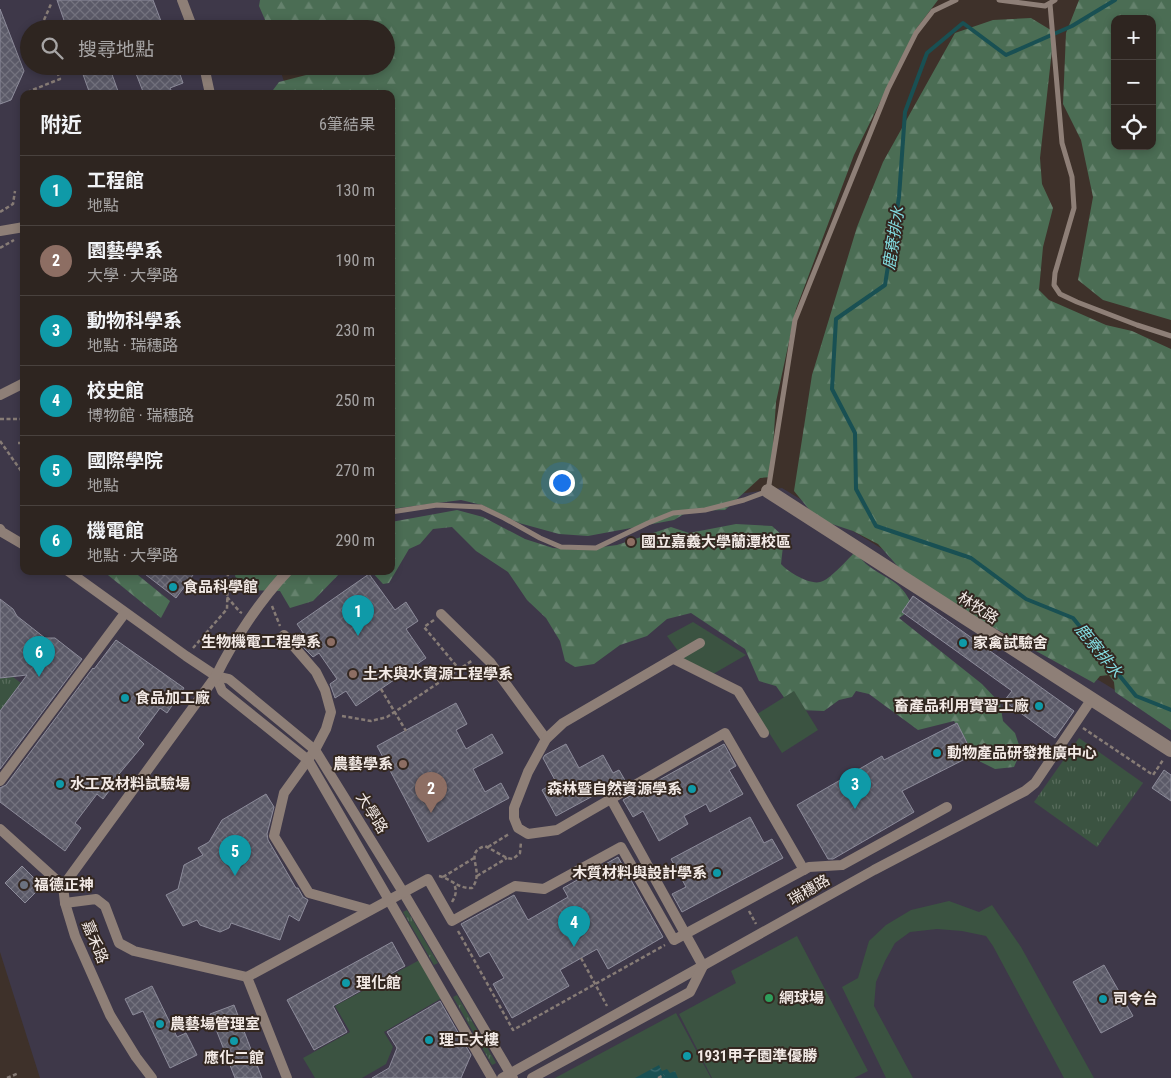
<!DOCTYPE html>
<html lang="zh-TW">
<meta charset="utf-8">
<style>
:root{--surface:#2e2520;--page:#362d29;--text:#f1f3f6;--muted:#a7a5a5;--line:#49423e;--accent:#87bbfb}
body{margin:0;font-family:"Roboto Condensed","Noto Sans TC",sans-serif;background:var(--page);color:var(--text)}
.controls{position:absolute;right:15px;top:15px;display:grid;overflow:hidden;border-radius:10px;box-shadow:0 2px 8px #0003}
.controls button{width:45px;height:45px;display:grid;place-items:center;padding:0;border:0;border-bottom:1px solid var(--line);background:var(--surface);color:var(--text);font:25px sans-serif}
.you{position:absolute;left:561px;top:482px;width:18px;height:18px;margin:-12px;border:4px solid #fff;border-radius:50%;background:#1a73e8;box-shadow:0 0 0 8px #1a73e833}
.badge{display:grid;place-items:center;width:32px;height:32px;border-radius:50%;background:var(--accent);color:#fff;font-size:16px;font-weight:700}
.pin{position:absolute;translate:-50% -41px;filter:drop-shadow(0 1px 2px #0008)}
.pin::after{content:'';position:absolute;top:26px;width:18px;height:15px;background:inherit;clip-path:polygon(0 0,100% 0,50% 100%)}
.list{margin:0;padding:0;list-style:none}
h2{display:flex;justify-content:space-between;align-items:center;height:65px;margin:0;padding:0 20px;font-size:21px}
h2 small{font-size:16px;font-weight:400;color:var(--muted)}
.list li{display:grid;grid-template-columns:32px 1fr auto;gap:15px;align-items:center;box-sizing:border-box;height:70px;padding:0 20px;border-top:1px solid var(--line)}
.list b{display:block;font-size:19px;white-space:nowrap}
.list p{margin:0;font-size:16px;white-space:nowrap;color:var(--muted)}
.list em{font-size:16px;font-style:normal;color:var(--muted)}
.icon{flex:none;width:28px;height:28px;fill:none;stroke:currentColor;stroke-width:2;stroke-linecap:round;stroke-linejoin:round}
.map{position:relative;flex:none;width:1171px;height:1078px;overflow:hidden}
.search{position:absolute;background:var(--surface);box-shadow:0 2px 8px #0003;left:20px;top:20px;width:375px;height:55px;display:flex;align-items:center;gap:12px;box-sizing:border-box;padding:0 18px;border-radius:28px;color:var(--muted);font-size:19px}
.panel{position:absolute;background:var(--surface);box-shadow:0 2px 8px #0003;left:20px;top:90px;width:375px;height:485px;border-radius:10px}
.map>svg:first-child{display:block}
.education{fill:#3e3849}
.grass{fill:url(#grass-tufts)}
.forest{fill:url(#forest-firs);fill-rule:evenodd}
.green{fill:#3b5341}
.water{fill:url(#water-waves)}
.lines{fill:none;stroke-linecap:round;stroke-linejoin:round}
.stream{stroke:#195053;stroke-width:4}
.building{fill:url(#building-cross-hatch);stroke:#8d8c9b}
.path{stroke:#877c76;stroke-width:2.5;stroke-dasharray:4 2.5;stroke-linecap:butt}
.lane{stroke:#8e7f77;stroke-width:5}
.street{stroke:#8e7f77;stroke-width:10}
.secondary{stroke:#8e7f77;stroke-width:14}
.education-dot{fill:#8d6e63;stroke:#332720;stroke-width:2}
.culture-dot{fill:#0f9aa8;stroke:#332720;stroke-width:2}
.worship-dot{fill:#6b7280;stroke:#332720;stroke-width:2}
.leisure-dot{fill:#2e9e5b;stroke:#332720;stroke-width:2}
.labels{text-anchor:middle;stroke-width:4;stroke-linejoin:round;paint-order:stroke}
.poi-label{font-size:15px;font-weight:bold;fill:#f3eae6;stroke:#332720;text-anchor:start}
.street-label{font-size:15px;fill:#f3eae6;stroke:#332720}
.water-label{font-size:16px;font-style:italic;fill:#83dde2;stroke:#332720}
</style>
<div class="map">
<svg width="1171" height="1078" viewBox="0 0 1171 1078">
<defs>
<pattern id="grass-tufts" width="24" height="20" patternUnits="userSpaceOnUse" patternTransform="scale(1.25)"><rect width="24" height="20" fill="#3b5341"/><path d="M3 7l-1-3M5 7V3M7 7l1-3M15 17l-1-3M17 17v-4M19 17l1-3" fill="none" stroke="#586c5c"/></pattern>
<pattern id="forest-firs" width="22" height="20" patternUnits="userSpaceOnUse" patternTransform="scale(1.25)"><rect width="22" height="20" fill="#4b6d54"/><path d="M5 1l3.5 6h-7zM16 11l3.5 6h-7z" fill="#65826d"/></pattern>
<pattern id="water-waves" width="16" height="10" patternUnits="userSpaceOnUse" patternTransform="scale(1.25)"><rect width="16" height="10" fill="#195053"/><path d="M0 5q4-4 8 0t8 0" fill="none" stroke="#3b696c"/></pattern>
<pattern id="building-cross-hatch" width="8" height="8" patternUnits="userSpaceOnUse" patternTransform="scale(1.25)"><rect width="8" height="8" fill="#5b5a68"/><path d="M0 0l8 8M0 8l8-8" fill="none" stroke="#73727e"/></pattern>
</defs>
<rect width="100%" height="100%" fill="#3e312a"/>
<path class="education" d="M0 0H260L268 29H29V66H279L288 94H24V571H391V484L602 512 782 488 1171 724V1078H40L0 952Z"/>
<g class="grass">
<path d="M0 676 3 678 13 677 21 683 0 711Z"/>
<path d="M1079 738 1143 783 1097 847 1034 802Z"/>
<path d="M407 910 438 963 434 965 403 912Z"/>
<path d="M457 995 496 1063 492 1065 453 997Z"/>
</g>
<g class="forest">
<path d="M260 0H938L916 29 854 155 796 309 776 402 771 477 760 478 725 510 689 511 674 520 588 536 559 534 519 523 482 505 461 500 391 509V94H270L279 82 333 68 335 66H386V29H269L259 6Z"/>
<path d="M1079 0H1171V320L1103 300 1078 280 1093 197 1081 140 1063 104 1066 33ZM1115 19H1152V146H1115Z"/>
<path d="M1031 18 1054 32 1040 158 1042 184 1053 208 1043 247 1039 290 1049 300 1106 325 1132 331 1171 349V730L1115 692 1114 682 1109 675 1100 676 1094 683 960 609 901 570 878 544 853 531 817 519 794 491 812 375 857 227 883 162 955 33 993 20Z"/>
<path d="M457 510 483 517 525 539 553 548 580 550 617 545 671 527 689 533 736 524 772 526 784 537 781 564C788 572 812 587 823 581 831 578 848 559 855 552 860 557 864 563 870 567 890 581 903 582 913 608L899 618 982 684 1000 703 1003 721 1015 733 1021 751 1014 767 995 769 979 761 954 721 918 730 869 694 856 691 852 697 839 700 824 711 800 710 788 703 776 686 759 681 745 649 691 613 667 619 647 636 620 645 594 664 575 667 565 661 560 641 546 618 527 600 508 572 476 551 452 527 433 529 420 544 409 549 389 583 383 584 371 571H391V522Z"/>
<path d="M103 571H133L170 601 161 618Z"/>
<path d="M234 571H344L341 572 313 601 290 608 280 591 250 590 236 579Z"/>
</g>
<g class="green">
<path d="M693 622 746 655 713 674 684 659 667 636Z"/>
<path d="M794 691 818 730 782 753 757 714Z"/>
<path d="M949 901 979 912 992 905 1021 947 1094 1078H1064L993 946 986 936 962 931 937 929 910 932 895 943 885 961 876 982 874 1006 913 1078H886L842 987 858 978 869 941 886 925 911 910Z"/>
<path d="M797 936 868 1071 854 1078H712L679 1014 736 983 731 971Z"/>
<path d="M425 957 447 995 384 1032 393 1047 386 1064 362 1078H315L303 1058 350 1032 335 1006Z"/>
<path d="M676 1013 711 1078H555Z"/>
</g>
<path class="water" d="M659 1065 662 1071 667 1069 670 1073 675 1071 678 1078H635Z"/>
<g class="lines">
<path class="stream" d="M1115 0 1072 26 1006 55 963 23 927 53 905 112 899 197 885 285 836 319 832 389 855 433 856 489 876 526 971 558 1026 599 1073 618 1136 696 1171 710"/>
</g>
<g class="building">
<path d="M57 0H153L164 29H67Z"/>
<path d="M0 9 24 71 11 100 0 104Z"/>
<path d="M80 66H109L119 94H90Z"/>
<path d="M133 66H177L183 83 170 88 173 94H144Z"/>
<path d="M141 571H157L164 576 168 571H196L176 598Z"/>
<path d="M369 574 395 610 406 602 418 621 406 629 426 658 356 706 346 691 335 698 330 684 337 679 319 653 313 657 303 647 310 643 297 624Z"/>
<path d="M913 596 1074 711 1055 738 1004 701 1012 691 902 612Z"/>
<path d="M0 599 13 609 17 616 45 638H55L82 659 0 769V711L27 675 0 678Z"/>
<path d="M116 640 184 688 167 713 160 708 138 738 144 744 119 774 121 775 103 799 97 794 75 823 81 828 65 851 0 802V788L6 785 93 668 94 669Z"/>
<path d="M456 703 467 724 456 730 466 749 492 734 503 753 473 769 485 792 501 783 509 798 428 842 377 746Z"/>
<path d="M957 723 973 755 902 791 914 812 833 859H828L797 805 882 756 884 760Z"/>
<path d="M566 744 579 768 603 755 613 773 619 770 626 782 617 788 615 784 556 816 542 790 556 782 543 758 545 755Z"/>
<path d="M724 744 736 766 729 770 743 794 710 812 706 804 684 816 688 824 659 841 643 811 633 817 623 800Z"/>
<path d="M1164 770 1171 775V801L1152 788Z"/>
<path d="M266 794 274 807 267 834 268 840 296 888H298L303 897 308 900 299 921 289 915 280 940 231 923 229 928 220 932 200 925 197 920 183 926 166 895 178 889 184 865 203 855 198 848 209 842 222 820Z"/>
<path d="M750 817 764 843 772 839 783 858 682 912 672 894 686 887 671 859Z"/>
<path d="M618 857 663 937 608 969 597 949 560 970 569 986 512 1018 493 984 504 978 489 952 480 957 461 924 514 895 528 920 568 897 563 888Z"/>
<path d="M22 866 42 886 25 903 5 883Z"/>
<path d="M392 942 405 966 333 1006 347 1032 314 1050 287 1000Z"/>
<path d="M1104 965 1133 1016 1101 1033 1073 982Z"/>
<path d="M152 986 177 1037 186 1033 197 1055 170 1068 143 1011 133 1015 125 999Z"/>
<path d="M440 1001 471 1055 461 1078H372L389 1068 397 1048 387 1032Z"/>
<path d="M234 1005 262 1078H235L210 1014Z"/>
</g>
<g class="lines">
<g class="path">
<path d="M44 20 51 4"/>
<path d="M31 94 30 91 60 79 57 72"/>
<path d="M23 106 24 105"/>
<path d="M0 212 13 204 15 191"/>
<path d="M0 248 14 240"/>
<path d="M0 419H24"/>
<path d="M0 441 24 475"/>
<path d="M18 443H24"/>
<path d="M227 597 240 612 242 613"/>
<path d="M272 606 280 626"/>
<path d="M434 620 424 627 459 669"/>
<path d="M193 648 227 609 228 571"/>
<path d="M381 689 406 731"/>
<path d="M342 716 371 721 387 717 473 660"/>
<path d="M1083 728 1153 775 1163 760"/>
<path d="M488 847 509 834"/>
<path d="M439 876C451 879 459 889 472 888 486 870 462 853 485 846L507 858 513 859 520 853 521 842"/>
<path d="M477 876 507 858"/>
<path d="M443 877 474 858"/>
<path d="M452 902C456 895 457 891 454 884"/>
<path d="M749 911 756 924"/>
<path d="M458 931 513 1030 665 945"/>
<path d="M581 958 607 1006"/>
<path d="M7 1078 19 1073"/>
<path d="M658 1078 664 1075"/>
</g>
<g class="lane">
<path d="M999 0 1045 6 1055 0"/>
<path d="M1050 4 1062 143 1072 177 1074 208 1055 273 1054 285 1060 294 1077 302 1137 325 1171 336"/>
<path d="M391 512 437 505 481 507 504 518 540 538 561 547 596 548 648 523 673 513 705 510 744 500 768 491 795 320 811 280 888 89 916 33 933 11 956 0"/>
</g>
<g class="street">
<path d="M182 0 193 29"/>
<path d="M204 66 210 94"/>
<path d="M0 231 24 227"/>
<path d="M0 395 24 383"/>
<path d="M0 529 2 532 24 545"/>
<path d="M68 571 186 656 216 676 229 679 315 750 403 892 513 1078"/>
<path d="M441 614 490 662 546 739"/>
<path d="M284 635 316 672 325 690 331 712 326 729 315 750 284 793 274 836 309 893 370 910"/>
<path d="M700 643 563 723 546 739 528 772 514 808V818L518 828 528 834 557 830 725 733 804 870"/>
<path d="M674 659 738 691 764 733"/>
<path d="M216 676 222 691 308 760 492 1078"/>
<path d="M0 781 125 613"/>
<path d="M0 829 63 886 65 903 75 936 110 1015 136 1057 152 1078"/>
<path d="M63 886 216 676C233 641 261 599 288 571"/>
<path d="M65 903 96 899 105 906 119 943 134 951 247 977"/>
<path d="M287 1078 247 977 428 879 452 921 515 886 544 889 621 847 674 940 809 867 842 865 947 807"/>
<path d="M502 1078 874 870 1025 791 1035 783 1091 700"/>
<path d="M532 1078 690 992 703 966 611 799"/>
</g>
<path class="secondary" d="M768 491 1171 750"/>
</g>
<g class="education-dot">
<circle cx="631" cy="542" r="5"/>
<circle cx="331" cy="642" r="5"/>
<circle cx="353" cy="674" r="5"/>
<circle cx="403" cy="764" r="5"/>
</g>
<g class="culture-dot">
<circle cx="173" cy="587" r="5"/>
<circle cx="963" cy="643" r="5"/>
<circle cx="125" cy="698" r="5"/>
<circle cx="1039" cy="706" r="5"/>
<circle cx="937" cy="753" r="5"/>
<circle cx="60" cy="784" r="5"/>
<circle cx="692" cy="789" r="5"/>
<circle cx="717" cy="873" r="5"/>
<circle cx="346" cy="983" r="5"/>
<circle cx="1103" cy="999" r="5"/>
<circle cx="160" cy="1024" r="5"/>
<circle cx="429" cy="1040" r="5"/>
<circle cx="234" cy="1041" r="5"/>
<circle cx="687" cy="1056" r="5"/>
</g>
<circle class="worship-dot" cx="24" cy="885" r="5"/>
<circle class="leisure-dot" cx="769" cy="998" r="5"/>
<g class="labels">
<g class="poi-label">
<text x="641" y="547">國立嘉義大學蘭潭校區</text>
<text x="183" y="592">食品科學館</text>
<text x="321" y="647" text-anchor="end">生物機電工程學系</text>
<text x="973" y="648">家禽試驗舍</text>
<text x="363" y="679">土木與水資源工程學系</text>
<text x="135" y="703">食品加工廠</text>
<text x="1029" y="711" text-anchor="end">畜產品利用實習工廠</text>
<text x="947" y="758">動物產品研發推廣中心</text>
<text x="393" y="769" text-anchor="end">農藝學系</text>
<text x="70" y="789">水工及材料試驗場</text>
<text x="682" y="794" text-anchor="end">森林暨自然資源學系</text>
<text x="707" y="878" text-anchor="end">木質材料與設計學系</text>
<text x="34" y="890">福德正神</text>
<text x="356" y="988">理化館</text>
<text x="779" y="1003">網球場</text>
<text x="1113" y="1004">司令台</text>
<text x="170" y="1029">農藝場管理室</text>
<text x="439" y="1045">理工大樓</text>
<text x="697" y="1061">1931甲子園準優勝</text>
<text x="234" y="1063" text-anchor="middle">應化二館</text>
</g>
<g class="street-label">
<text transform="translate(978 608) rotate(33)" y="5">林牧路</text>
<text transform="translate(372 813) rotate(58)" y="5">大學路</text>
<text transform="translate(809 890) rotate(-30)" y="5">瑞穗路</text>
<text transform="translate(95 942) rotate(68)" y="5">嘉禾路</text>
</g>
<g class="water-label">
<text transform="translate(893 238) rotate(-81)" y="6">鹿寮排水</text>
<text transform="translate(1099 650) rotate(51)" y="6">鹿寮排水</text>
</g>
</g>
</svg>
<div class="controls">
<button>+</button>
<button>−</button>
<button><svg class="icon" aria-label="locate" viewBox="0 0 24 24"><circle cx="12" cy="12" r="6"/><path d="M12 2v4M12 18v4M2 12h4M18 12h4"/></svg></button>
</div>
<div class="you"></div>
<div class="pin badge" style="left:358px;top:636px;background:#0f9aa8">1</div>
<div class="pin badge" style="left:431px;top:813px;background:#8d6e63">2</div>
<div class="pin badge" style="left:855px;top:809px;background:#0f9aa8">3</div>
<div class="pin badge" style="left:574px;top:947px;background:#0f9aa8">4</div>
<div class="pin badge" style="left:235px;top:876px;background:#0f9aa8">5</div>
<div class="pin badge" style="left:39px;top:677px;background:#0f9aa8">6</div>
<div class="search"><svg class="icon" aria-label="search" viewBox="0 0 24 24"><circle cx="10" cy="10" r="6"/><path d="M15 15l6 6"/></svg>搜尋地點</div>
<section class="panel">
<h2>附近<small>6筆結果</small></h2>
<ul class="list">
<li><span class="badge" style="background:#0f9aa8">1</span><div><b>工程館</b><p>地點</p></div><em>130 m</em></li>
<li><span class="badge" style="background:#8d6e63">2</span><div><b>園藝學系</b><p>大學 · 大學路</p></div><em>190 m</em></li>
<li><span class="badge" style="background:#0f9aa8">3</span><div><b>動物科學系</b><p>地點 · 瑞穗路</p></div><em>230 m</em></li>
<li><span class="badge" style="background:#0f9aa8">4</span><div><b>校史館</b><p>博物館 · 瑞穗路</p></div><em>250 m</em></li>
<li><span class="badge" style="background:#0f9aa8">5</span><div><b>國際學院</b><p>地點</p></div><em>270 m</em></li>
<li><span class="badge" style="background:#0f9aa8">6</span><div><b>機電館</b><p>地點 · 大學路</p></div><em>290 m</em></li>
</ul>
</section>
</div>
